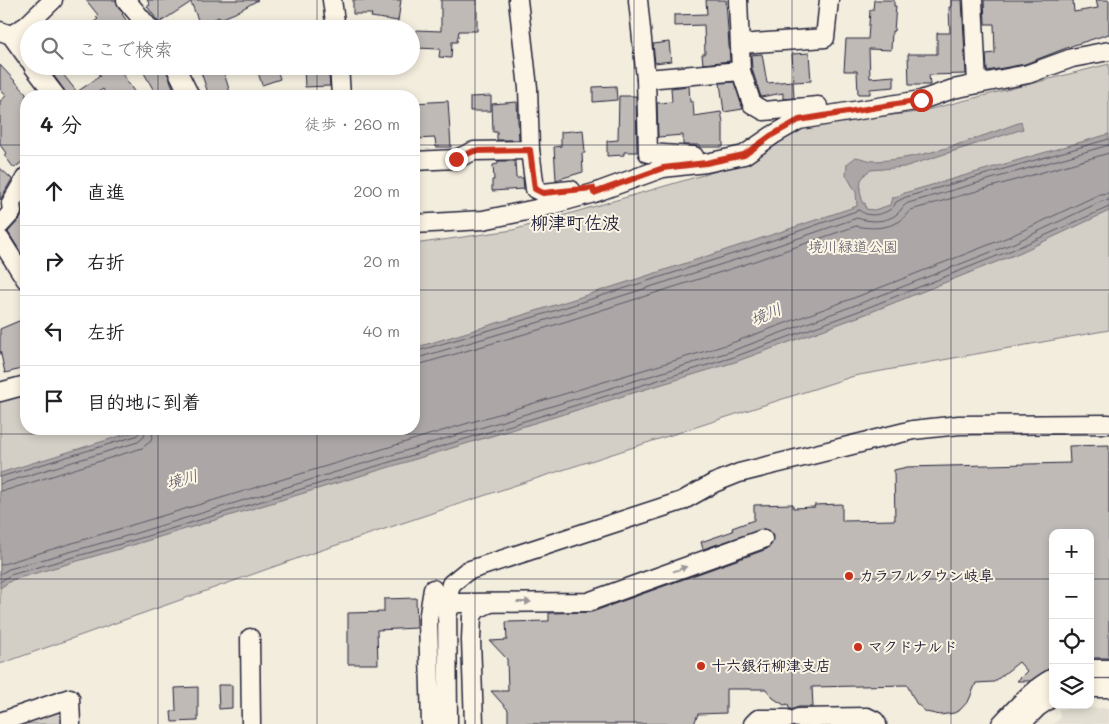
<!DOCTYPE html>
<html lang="ja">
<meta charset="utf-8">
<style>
:root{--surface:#fff;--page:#f2f2f2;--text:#202124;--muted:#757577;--line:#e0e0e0}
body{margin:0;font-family:Mali,"Klee One",sans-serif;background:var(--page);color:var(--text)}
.controls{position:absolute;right:15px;bottom:15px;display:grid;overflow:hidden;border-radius:10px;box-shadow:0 2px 8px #0003}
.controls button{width:45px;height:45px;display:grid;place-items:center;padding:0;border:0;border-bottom:1px solid var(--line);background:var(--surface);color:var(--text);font:25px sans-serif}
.stop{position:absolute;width:15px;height:15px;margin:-11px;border:4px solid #c8321e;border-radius:50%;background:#fff}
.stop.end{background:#c8321e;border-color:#fff;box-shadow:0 1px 5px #0008}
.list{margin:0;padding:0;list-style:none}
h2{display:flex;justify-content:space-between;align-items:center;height:65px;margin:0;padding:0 20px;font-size:21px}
h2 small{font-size:16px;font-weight:400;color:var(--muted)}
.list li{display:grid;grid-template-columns:32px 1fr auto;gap:15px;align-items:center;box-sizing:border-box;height:70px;padding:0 20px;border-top:1px solid var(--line)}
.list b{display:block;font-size:19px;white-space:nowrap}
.list em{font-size:16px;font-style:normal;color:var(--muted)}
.icon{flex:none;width:28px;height:28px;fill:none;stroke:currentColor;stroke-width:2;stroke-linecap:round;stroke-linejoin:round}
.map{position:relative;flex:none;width:1109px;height:724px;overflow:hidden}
.search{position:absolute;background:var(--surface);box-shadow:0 2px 8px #0003;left:20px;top:20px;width:400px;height:55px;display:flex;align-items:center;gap:12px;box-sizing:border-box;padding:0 18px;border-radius:28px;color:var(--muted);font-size:19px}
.panel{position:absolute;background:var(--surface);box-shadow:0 2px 8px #0003;left:20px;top:90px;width:400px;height:345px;border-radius:20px}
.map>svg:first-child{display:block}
.built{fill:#e3ded2}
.green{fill:#d4cfc6;stroke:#7b7880}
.water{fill:#aca7a6;stroke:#75727b}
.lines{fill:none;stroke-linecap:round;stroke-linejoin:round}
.shore{stroke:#595766;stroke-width:1}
.building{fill:#bfbab6;stroke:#22223b}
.minor-casing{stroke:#22223b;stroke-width:21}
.minor{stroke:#fcf5e5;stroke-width:18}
.oneway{fill:#9a9698}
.route{stroke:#c8321e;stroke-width:6}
.grid{fill:none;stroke:#22223b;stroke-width:1;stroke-opacity:0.55}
.poi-dot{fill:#c8321e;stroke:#fcf5e5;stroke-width:2}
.labels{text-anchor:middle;stroke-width:4;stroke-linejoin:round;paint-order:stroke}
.park-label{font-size:15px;fill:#575665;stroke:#fcf5e5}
.poi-label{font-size:15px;font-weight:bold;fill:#22223b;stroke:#fcf5e5;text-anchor:start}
.water-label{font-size:16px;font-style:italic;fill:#525160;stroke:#fcf5e5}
.quarter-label{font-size:18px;font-weight:bold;fill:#22223b;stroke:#fcf5e5}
</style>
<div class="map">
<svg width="1109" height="724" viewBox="0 0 1109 724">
<rect width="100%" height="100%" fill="#f3edde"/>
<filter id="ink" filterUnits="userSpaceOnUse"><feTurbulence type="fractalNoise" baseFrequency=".02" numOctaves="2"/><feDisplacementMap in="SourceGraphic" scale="10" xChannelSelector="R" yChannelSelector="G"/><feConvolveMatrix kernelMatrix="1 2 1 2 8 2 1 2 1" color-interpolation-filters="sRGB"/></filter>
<g filter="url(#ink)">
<path class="built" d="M1109 708V724H1054L1060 718 1059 709Z"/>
<g class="green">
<path d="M1109 64V330L854 376 510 487 307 555 0 664V398L26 391V429H414V244L513 230 741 164 812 124 919 112Z"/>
<path d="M64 708 65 724H15Z"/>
</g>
<path class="water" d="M1021 122 1023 129 904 167 871 170 866 173 861 180 860 190 863 204 865 203 866 209 874 210 890 205 892 197 895 198 904 193 1109 134V211L1019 253 866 314 735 362 133 545 12 580 0 588V473L143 429H414V348C563 304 710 256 857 206L856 192 846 175 847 164 856 157C862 158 869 161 875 161 925 159 974 139 1021 122Z"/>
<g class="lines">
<g class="shore">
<path d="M414 352 541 315 739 252 859 210C861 212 864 213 866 214 876 217 893 212 896 202L906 197 1109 139"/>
<path d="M414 359 543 321 741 258 857 218C869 222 886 223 897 214 902 210 901 207 908 203L1109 145"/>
<path d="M414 366 545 328 743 265 856 226C870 229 887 229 900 221 905 218 906 213 911 210L1109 153"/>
<path d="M0 477 136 436 139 433 140 429"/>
<path d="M0 484 138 442 144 437 146 429"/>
<path d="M0 491 7 490 142 448 151 441 154 429"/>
<path d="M0 565 729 344 859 296 1011 236 1100 194 1109 193"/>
<path d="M0 574 9 569 130 535 732 351 861 303 1014 243 1102 201 1109 200"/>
<path d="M0 582 10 575 131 541 734 357 864 309 1017 248 1109 207"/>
</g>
</g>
<g class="building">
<path d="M86 0H116L118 6 123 13 122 14 132 29H84L98 19 96 17 98 15Z"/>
<path d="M147 0H258L235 13 220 19 219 17 200 25 191 2 159 23 147 6 150 5Z"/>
<path d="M353 0H401L398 21 371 17 372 14H353Z"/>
<path d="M441 0H477V31H459L457 42H452L451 58 439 57 440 49 416 48V30L441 31Z"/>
<path d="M706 0H726L730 61 703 64 702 54H705L704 25 674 26V15L707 14Z"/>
<path d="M874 0H894V6H896L894 31H892L891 50 869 49 870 78 894 76V87L870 89V94H858L857 71H844L846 39H868L870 10H873Z"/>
<path d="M951 0H962L966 74 929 75 930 85H909L908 54H937V33H950L949 7H951Z"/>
<path d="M984 0H1073L1074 12 1098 8 1096 0H1109V34L1074 45 1025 64 987 71 986 54 995 53 994 24H985Z"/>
<path d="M669 42 671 61 655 63 653 44Z"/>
<path d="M809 53 811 81 794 82 792 54Z"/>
<path d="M762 54 767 83 793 81 794 98 783 99V93L761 97 752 69 751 55Z"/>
<path d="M0 65 26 93V159L14 168 4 155 6 153 0 145V101L6 96 0 89Z"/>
<path d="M47 66H71L62 73 77 92 100 76 93 66H117L137 96H107L103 89 92 96H67L64 90Z"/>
<path d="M140 66H165L176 96H157Z"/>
<path d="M209 66H222L231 96H209L200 69Z"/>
<path d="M256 66H276L280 79 262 85Z"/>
<path d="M312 66H328L330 86 305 87 304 68Z"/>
<path d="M734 82 743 109 724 112 720 83Z"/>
<path d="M616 86 617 100 593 102V87Z"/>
<path d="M689 86 690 102H693L694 116 721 112 723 122V147H700L699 145H683V135L658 137 657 103 672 102 671 88Z"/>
<path d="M491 96V111H470V97Z"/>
<path d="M619 96H636L637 152H624V155L607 156V141L618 140Z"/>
<path d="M448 101 451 147H436L435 138 414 139V103Z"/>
<path d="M517 102 519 140H497V132H493L492 104Z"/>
<path d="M583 130 585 153H582L583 172 556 180 554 147 561 146V132Z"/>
<path d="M498 161H515L516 178H523L524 189 492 191V180H494L493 165 498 164Z"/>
<path d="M0 168 12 179 0 200Z"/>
<path d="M26 208V261L8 232 20 219 23 211Z"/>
<path d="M26 318V368L5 373 0 350V329Z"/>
<path d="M1109 445V658H1090V533H1053V667L1048 669 1030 681H1017L1027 671 1019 662 994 682 976 683 969 700 960 710 954 713 940 715 926 712 916 703 907 685 812 687 813 707H798L792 710 789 708 788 704 784 705 773 698 766 689H726V713L698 714 694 724H508V710L491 691H508L507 659 490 641 507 640 506 622 549 621V613L592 612 767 549 771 545 773 536 769 531 764 529 703 549 701 542 733 531 732 528 754 520V505L793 504V508L815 507 814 505 842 504V521L895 520 894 470 907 467 1070 463 1069 446Z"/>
<path d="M416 598 417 628 377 630 378 664H348V613L384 612V599Z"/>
<path d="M218 685H232V708L219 709Z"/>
<path d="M198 687V721L172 722 171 712 176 711 175 688Z"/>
</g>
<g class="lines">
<defs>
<g id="minor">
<path d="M126 0 150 29"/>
<path d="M332 0 336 29"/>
<path d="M518 0 528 88 530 150 535 189 543 193 571 190"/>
<path d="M638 0 646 79 648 153 694 156"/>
<path d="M738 0 741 71 752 104 764 111 818 106"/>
<path d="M973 0 977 84"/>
<path d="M0 31 11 35 29 60"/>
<path d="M11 35 26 26 53 0"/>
<path d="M740 44 825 38 829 0"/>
<path d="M33 66 56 96"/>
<path d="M175 66 190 96"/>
<path d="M339 66 341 96"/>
<path d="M646 79 741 71"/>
<path d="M414 161 456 159 474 151 530 150"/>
<path d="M414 224 483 220 536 209 594 193 663 168 706 163 744 155 773 135 799 120 921 100 953 89 1028 74 1072 58 1109 51"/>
<path d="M0 225 12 212 11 203 26 177"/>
<path d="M0 239 26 280"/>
<path d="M0 392 26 385"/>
<path d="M447 615 451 605 458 603 588 602 763 539"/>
<path d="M250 638 251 724"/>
<path d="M1090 669H1109"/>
<path d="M1090 688H1109"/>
<path d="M798 718 867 717 875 721 877 724"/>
<path d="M0 722 70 698 71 724"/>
<path d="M431 724 428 620 433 589"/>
<path d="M448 724 447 602 451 584 467 571 682 501 714 483 739 473 913 430 959 425 1109 424"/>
<path d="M474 724 471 640 472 616 477 609 490 603"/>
<path d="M753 724 758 719H787"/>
<path d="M1001 724C1017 707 1032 689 1053 678"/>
<path d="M1021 724 1038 707 1053 697"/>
</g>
</defs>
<use href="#minor" class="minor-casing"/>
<use href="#minor" class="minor"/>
</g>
<defs><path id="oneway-solid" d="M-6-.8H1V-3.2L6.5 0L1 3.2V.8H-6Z" transform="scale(1.25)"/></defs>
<g class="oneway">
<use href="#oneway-solid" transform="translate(680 569) rotate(-20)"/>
<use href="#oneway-solid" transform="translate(524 602)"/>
</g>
</g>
<g class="lines" filter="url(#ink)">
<path class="route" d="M456 159 474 151 530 150 535 189 543 193 593 188 594 193 663 168 706 163 744 155 772 135 799 120 921 100"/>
</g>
<path class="grid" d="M158 0V29M317 0V29M475 0V724M634 0V724M792 0V724M951 0V724M158 66V96M317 66V96M0 145H26M414 145H1109M0 290H26M414 290H1109M158 429V724M317 429V724M0 434H1109M0 579H1053M1090 579H1109"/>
<g class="poi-dot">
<circle cx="849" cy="576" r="5"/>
<circle cx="858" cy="647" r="5"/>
<circle cx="701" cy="666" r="5"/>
</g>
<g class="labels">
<g class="park-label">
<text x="853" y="252">境川緑道公園</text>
</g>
<g class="poi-label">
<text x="859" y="581">カラフルタウン岐阜</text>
<text x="868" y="652">マクドナルド</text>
<text x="711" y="671">十六銀行柳津支店</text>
</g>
<g class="water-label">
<text transform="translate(766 314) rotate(-23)" y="6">境川</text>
<text transform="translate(182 479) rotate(-16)" y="6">境川</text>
</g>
<g class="quarter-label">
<text x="575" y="229">柳津町佐波</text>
</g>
</g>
</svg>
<div class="controls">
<button>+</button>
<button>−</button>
<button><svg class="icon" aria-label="locate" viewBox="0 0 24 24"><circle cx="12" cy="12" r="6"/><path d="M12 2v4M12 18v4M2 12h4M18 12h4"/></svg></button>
<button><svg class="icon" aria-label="layers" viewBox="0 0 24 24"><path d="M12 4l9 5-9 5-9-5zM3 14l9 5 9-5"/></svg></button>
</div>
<div class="stop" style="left:921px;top:100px"></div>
<div class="stop end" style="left:456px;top:159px"></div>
<div class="search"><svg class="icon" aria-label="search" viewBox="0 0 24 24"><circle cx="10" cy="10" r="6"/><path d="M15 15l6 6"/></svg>ここで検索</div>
<section class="panel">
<h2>4 分<small>徒歩 · 260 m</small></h2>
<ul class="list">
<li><svg class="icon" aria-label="ahead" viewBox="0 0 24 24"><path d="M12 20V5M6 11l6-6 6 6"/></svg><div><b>直進</b></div><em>200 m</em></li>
<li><svg class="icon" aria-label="right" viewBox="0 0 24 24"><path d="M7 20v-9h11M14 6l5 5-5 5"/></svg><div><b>右折</b></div><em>20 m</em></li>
<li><svg class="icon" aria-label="left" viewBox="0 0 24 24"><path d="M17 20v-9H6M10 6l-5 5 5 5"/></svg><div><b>左折</b></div><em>40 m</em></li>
<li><svg class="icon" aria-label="arrive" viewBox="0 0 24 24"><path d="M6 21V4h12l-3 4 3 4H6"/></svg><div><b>目的地に到着</b></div></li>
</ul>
</section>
</div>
